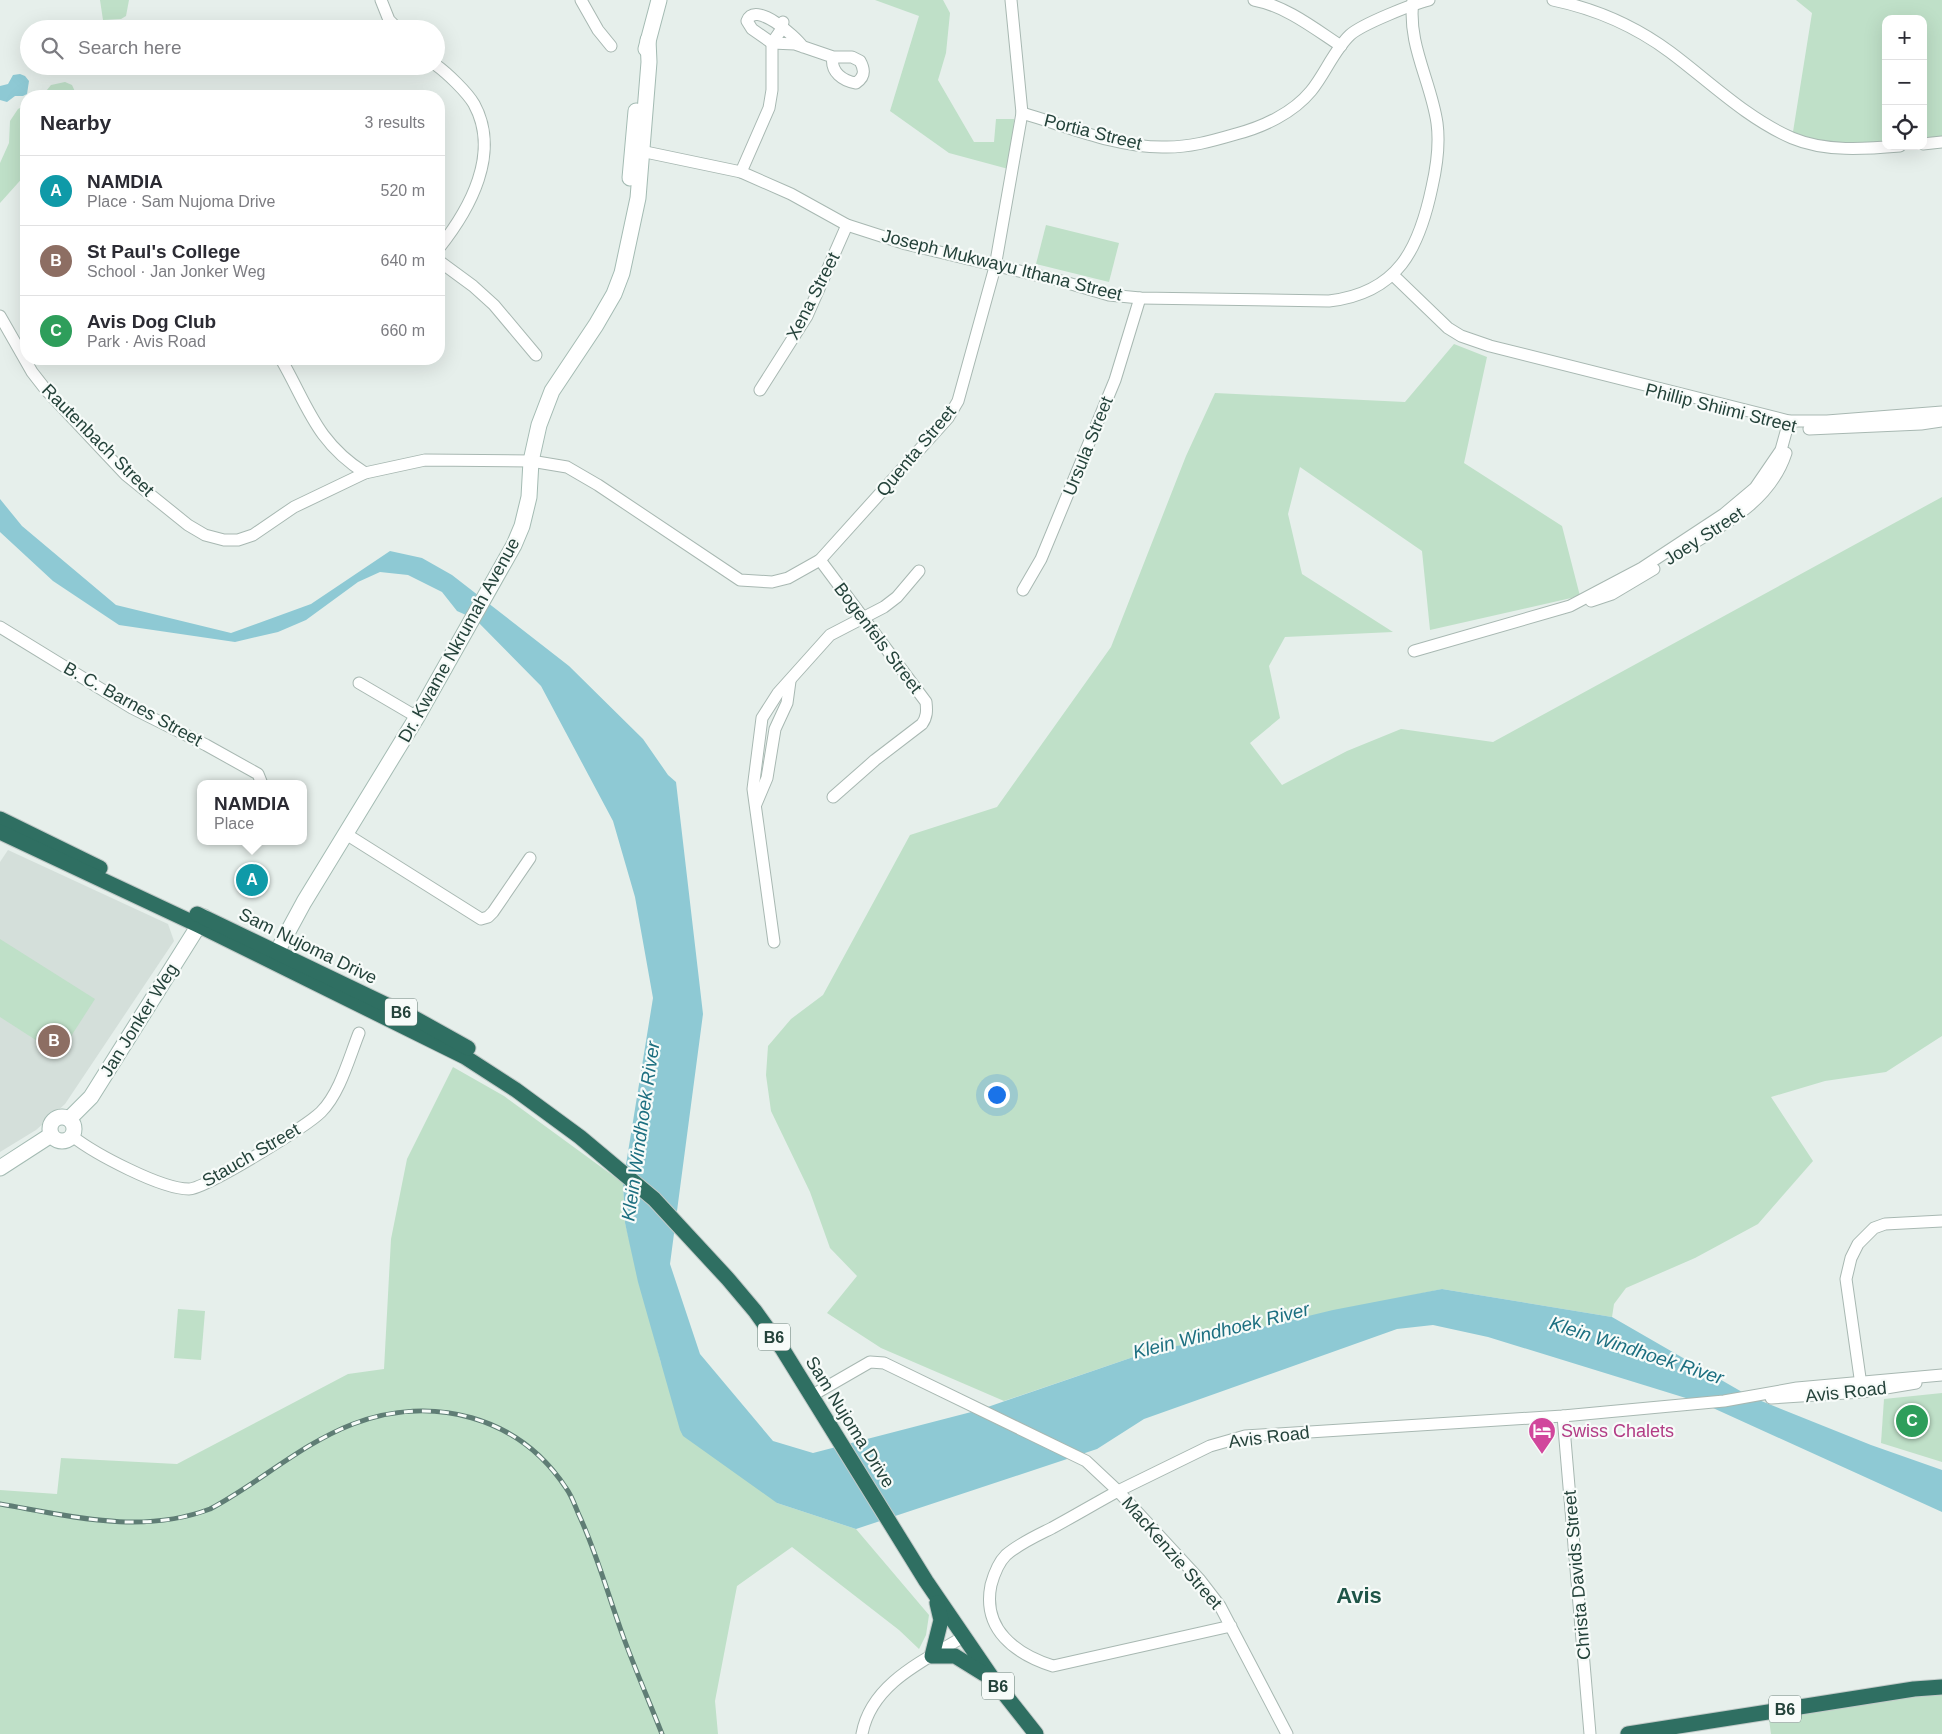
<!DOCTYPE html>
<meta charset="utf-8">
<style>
:root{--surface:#fff;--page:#f7f7f7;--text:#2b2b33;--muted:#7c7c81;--line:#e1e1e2;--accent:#855347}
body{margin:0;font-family:Arial,sans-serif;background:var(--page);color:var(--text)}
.controls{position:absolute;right:15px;top:15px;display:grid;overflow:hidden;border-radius:10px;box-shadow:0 5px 20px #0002}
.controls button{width:45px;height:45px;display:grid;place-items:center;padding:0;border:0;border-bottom:1px solid var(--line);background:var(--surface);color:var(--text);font:25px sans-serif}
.you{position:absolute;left:996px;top:1094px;width:18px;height:18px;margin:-12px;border:4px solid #fff;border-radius:50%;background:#1a73e8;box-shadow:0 0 0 8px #1a73e833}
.badge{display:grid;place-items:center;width:32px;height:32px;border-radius:50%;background:var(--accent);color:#fff;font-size:16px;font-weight:700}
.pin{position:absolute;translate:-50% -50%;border:2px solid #fff;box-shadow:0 1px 5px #0006}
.popup{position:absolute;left:197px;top:780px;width:110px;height:65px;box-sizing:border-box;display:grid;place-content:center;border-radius:10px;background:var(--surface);filter:drop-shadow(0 1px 4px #0005);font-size:16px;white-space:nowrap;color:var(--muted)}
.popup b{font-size:19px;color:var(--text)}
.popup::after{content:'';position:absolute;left:50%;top:100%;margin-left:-10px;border:10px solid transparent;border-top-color:var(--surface)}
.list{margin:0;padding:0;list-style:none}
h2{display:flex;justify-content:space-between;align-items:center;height:65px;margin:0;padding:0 20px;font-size:21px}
h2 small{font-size:16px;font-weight:400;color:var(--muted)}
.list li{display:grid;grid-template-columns:32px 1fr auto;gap:15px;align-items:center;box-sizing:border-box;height:70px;padding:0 20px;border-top:1px solid var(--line)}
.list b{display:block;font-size:19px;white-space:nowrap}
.list p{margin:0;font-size:16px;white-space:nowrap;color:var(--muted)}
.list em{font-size:16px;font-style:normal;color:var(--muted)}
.icon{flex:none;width:28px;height:28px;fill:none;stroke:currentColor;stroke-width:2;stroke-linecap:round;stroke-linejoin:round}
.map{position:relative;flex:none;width:1942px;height:1734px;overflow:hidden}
.search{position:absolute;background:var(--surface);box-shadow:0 5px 20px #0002;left:20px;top:20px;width:425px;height:55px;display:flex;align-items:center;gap:12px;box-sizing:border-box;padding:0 18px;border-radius:28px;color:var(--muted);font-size:19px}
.panel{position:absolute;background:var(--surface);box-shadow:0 5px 20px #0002;left:20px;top:90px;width:425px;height:275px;border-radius:20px}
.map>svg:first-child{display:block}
.built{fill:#d4dfda}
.green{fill:#bfe0c8}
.water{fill:#8ec9d4}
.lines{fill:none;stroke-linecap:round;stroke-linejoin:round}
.street-casing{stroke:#a8b8b2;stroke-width:13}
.secondary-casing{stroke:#a4bbb3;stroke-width:17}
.highway-casing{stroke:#c2cac8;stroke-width:17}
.street{stroke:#fff;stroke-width:11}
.secondary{stroke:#fff;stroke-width:15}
.highway{stroke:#2f6f62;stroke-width:15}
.rail-casing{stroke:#5f7d75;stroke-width:5}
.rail{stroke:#f7fbf9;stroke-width:3;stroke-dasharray:9;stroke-linecap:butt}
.labels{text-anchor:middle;stroke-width:4.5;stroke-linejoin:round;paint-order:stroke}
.shield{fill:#f7fbf9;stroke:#637a73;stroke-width:1}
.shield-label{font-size:16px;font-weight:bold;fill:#24423a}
.street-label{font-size:18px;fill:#24423a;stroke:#f7fbf9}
.hotel-label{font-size:18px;fill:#b23c85;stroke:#f7fbf9;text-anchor:start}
.water-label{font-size:19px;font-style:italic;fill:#1c6f80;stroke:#f7fbf9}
.district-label{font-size:22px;font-weight:bold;fill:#1f5548;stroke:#f7fbf9}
</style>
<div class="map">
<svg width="1942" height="1734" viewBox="0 0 1942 1734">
<rect width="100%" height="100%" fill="#e6efeb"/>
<path class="built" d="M8 850 168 924 174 941 65 1104 36 1130 0 1152V862Z"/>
<g class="green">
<path d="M100 0H129L126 16 121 19 103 20Z"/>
<path d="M875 0H943L950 13 946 53 938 80 974 142H994L996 119H1014L1012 170 949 153 890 111 919 16Z"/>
<path d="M1796 0H1942V142L1923 144V19H1886V146L1876 148 1792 138 1812 13Z"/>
<path d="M65 82 72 85 77 96H42L51 85Z"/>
<path d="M26 105V174L0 203V163L9 143 10 121 18 109Z"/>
<path d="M1046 225 1119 243 1109 282 1036 264Z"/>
<path d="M1454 344 1487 357 1464 463 1562 526 1580 596 1430 630 1422 551 1300 467 1288 514 1302 574 1393 632 1285 637 1269 666 1280 718 1250 743 1282 785 1347 751 1401 729 1493 742 1942 497V1036L1886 1072 1825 1081 1771 1097 1813 1161 1758 1224 1695 1258 1626 1288 1614 1304 1612 1317 1442 1289 1145 1353 1004 1401 881 1348 827 1313 857 1276 830 1248 810 1192 771 1111 766 1075 768 1046 791 1019 823 995 910 835 997 807 1111 647 1186 456 1215 393 1405 402Z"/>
<path d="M0 939 95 999 59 1055 0 1017Z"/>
<path d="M453 1067 504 1096 623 1183 625 1223 661 1363 777 1503 856 1529 929 1615 926 1635 919 1649 899 1630 792 1547 737 1586 715 1701 718 1734H0V1490L57 1494 61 1458 177 1464 348 1374 384 1369 391 1239 407 1159Z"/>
<path d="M178 1309 205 1311 201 1360 174 1358Z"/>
<path d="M1942 1393V1462L1881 1443 1884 1399Z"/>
<path d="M1942 1688V1734H1771L1768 1712Z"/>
</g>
<g class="water">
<path d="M20 74 25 76 29 81 27 94 23 96H15L7 102 0 100V86L8 84 13 75Z"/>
<path d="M0 499 22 526 116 605 231 633 311 604 390 551 422 558 452 575 569 666 643 739 668 775 676 782 703 1014 670 1264 700 1354 773 1441 813 1453 979 1410 1145 1353 1263 1327 1333 1310 1442 1289 1612 1317 1749 1396 1871 1445 1942 1470V1512L1702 1403 1488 1337 1433 1325 1397 1329 1144 1419 1097 1449 856 1529 777 1503 683 1436 680 1430 638 1282 625 1223 623 1183 653 998 635 897 613 821 541 686 475 619 457 611 442 592 408 575 380 572 358 582 306 620 278 632 235 642 119 625 53 581 0 532Z"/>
</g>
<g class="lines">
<defs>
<g id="street">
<path d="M381 0 389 20 398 29"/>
<path d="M581 0 598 30 611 46"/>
<path d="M1254 0C1286 6 1315 29 1341 46"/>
<path d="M1553 0C1596 9 1635 26 1670 52 1709 81 1746 118 1792 138 1825 152 1865 149 1900 146"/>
<path d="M803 47C795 36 755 0 747 21L752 29 772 43 795 44 833 57H852L860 61C865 70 865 77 856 83 843 81 830 72 833 57"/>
<path d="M436 65C447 73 467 92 474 104 501 153 470 209 439 248"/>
<path d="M1022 113C1067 126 1115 147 1162 147 1188 148 1212 141 1236 134 1263 127 1293 113 1311 91 1325 74 1334 50 1350 35 1362 24 1413 4 1429 0"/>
<path d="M1923 144 1942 142"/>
<path d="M636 150 741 172 791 194 847 225 906 244 1061 281 1109 295 1140 298 1329 301C1398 293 1419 249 1432 187 1437 165 1440 145 1437 123 1431 81 1407 44 1413 0"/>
<path d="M741 172 769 108 772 90V43L781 30 783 22"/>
<path d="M439 261 473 286 494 305 536 355"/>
<path d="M1393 275 1448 328 1461 336 1490 346 1789 421H1827L1942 412"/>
<path d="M0 316 32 372 46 390 126 475 188 525 205 535 224 540H238L253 535 294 507 365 473 425 460 531 461 567 467 598 485 740 580 772 582 788 578 820 560 948 418 958 401 995 267 1022 113 1011 0"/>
<path d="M281 359C308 406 316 442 365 473"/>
<path d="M760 390 807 316 847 225"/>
<path d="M1809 429 1921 424 1942 421"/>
<path d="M1682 550C1723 525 1770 502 1786 453"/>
<path d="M820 560 926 702C927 711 927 717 922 724L875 760 833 797"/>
<path d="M1023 590 1041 559 1115 380 1140 298"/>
<path d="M1591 601 1612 594 1654 569"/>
<path d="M0 627 132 708 206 745 258 774 262 784"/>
<path d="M1414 651 1570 606 1642 568 1724 514 1755 488 1781 450 1789 421"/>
<path d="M359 683 417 717"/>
<path d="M756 804 767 778 775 729 787 703 790 681"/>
<path d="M346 834 481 919 488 917 493 912 530 858"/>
<path d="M774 942 753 789 762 718 778 693 830 635 884 607 897 597 919 571"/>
<path d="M72 1136C95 1154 161 1189 189 1189 205 1189 307 1126 321 1112 340 1093 349 1058 359 1033"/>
<path d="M1862 1392 1846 1279 1851 1258 1858 1244 1874 1228 1885 1224 1942 1221"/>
<path d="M811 1396 870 1362 884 1363 1086 1461 1118 1491 1210 1446 1245 1436 1563 1416 1724 1401 1797 1388 1942 1375"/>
<path d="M1771 1398 1862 1392 1916 1383"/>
<path d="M1563 1416 1590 1734"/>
<path d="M1231 1626 1053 1666C1015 1654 982 1629 991 1585 994 1574 998 1563 1006 1555 1020 1543 1036 1536 1052 1528 1074 1516 1096 1503 1118 1491L1200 1580 1220 1606 1287 1734"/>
<path d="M862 1734C871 1684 923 1661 963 1637"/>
</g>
<g id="secondary">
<path d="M646 49 659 0"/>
<path d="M630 178 636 111"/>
<path d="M272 961 304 902 417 717 514 545 522 526 529 497 531 461 539 425 552 391 596 325 614 294 622 273 638 198 649 62 648 40"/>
<circle cx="62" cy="1129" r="12"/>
<path d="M69 1119 91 1097 204 917"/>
<path d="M0 1168 51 1135"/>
</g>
<g id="highway">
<path d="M0 819 100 868"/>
<path d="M0 832 198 925 465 1057 516 1090 580 1137 654 1199 728 1279 755 1311 783 1350 926 1581 995 1682 1036 1734"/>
<path d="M197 914 416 1019 468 1048"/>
<path d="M937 1603 941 1620 932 1656H955L984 1674"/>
<path d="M1628 1734 1914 1689 1942 1687"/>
</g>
</defs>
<use href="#street" class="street-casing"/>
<use href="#secondary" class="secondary-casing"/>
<use href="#highway" class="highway-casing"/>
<use href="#street" class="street"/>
<use href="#secondary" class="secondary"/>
<use href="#highway" class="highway"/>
<defs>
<path id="rail" d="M0 1504C70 1516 141 1535 210 1509 259 1483 301 1444 353 1424 432 1394 519 1416 566 1488 572 1496 575 1506 579 1515 597 1554 608 1595 623 1636 635 1669 649 1701 662 1734"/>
</defs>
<use href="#rail" class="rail-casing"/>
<use href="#rail" class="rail"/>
</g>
<defs>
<symbol id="hotel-pin" viewBox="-11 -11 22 30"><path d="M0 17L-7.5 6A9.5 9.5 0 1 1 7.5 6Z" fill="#d1479c" stroke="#f7fbf9"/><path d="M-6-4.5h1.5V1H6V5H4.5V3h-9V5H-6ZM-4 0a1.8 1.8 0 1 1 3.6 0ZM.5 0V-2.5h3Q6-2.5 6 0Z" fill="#fff"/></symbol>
</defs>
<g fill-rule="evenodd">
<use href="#hotel-pin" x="1526" y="1415" width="32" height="43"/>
</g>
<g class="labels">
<g class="shield">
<rect x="385" y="998.5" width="32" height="27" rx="4"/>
<rect x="758" y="1323.5" width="32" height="27" rx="4"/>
<rect x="982" y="1672.5" width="32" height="27" rx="4"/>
<rect x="1769" y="1695.5" width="32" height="27" rx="4"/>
</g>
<g class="shield-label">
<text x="401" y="1018">B6</text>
<text x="774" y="1343">B6</text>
<text x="998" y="1692">B6</text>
<text x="1785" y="1715">B6</text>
</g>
<g class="street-label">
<text transform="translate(1093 132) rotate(14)" y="6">Portia Street</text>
<text transform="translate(1002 265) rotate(14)" y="6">Joseph Mukwayu Ithana Street</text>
<text transform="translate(813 296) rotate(-63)" y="6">Xena Street</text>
<text transform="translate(1721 408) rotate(14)" y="6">Phillip Shiimi Street</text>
<text transform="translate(98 440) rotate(45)" y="6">Rautenbach Street</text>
<text transform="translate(1088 446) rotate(-68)" y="6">Ursula Street</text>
<text transform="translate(916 451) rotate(-50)" y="6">Quenta Street</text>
<text transform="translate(1704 536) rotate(-33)" y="6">Joey Street</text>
<text transform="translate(878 638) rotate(53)" y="6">Bogenfels Street</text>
<text transform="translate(459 640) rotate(-61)" y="6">Dr. Kwame Nkrumah Avenue</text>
<text transform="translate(133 704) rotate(29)" y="6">B. C. Barnes Street</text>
<text transform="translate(308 946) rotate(26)" y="6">Sam Nujoma Drive</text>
<text transform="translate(139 1020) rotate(-58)" y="6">Jan Jonker Weg</text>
<text transform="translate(251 1155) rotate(-30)" y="6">Stauch Street</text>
<text transform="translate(1846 1392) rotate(-6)" y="6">Avis Road</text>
<text transform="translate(850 1422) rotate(58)" y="6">Sam Nujoma Drive</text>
<text transform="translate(1269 1437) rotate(-7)" y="6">Avis Road</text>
<text transform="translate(1172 1553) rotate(49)" y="6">MacKenzie Street</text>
<text transform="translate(1577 1575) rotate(-95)" y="6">Christa Davids Street</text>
</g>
<g class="hotel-label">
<text x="1561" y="1437">Swiss Chalets</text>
</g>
<g class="water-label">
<text transform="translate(640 1131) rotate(-82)" y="7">Klein Windhoek River</text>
<text transform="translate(1221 1330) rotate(-14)" y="7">Klein Windhoek River</text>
<text transform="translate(1637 1350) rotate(18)" y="7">Klein Windhoek River</text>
</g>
<g class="district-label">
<text x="1359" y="1603">Avis</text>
</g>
</g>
</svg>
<div class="controls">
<button>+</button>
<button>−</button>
<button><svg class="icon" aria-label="locate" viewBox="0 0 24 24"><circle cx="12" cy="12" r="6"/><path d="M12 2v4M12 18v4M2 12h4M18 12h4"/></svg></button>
</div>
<div class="you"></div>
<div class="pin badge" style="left:252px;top:880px;background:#0f9aa8">A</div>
<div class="popup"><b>NAMDIA</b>Place</div>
<div class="pin badge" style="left:54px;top:1041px;background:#8d6e63">B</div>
<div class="pin badge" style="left:1912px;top:1421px;background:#2e9e5b">C</div>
<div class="search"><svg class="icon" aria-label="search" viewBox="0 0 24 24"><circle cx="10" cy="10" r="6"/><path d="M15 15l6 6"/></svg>Search here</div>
<section class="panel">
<h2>Nearby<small>3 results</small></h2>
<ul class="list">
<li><span class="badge" style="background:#0f9aa8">A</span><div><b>NAMDIA</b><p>Place · Sam Nujoma Drive</p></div><em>520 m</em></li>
<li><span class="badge" style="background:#8d6e63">B</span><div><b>St Paul's College</b><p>School · Jan Jonker Weg</p></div><em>640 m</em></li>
<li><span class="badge" style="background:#2e9e5b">C</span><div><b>Avis Dog Club</b><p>Park · Avis Road</p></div><em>660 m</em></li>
</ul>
</section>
</div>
